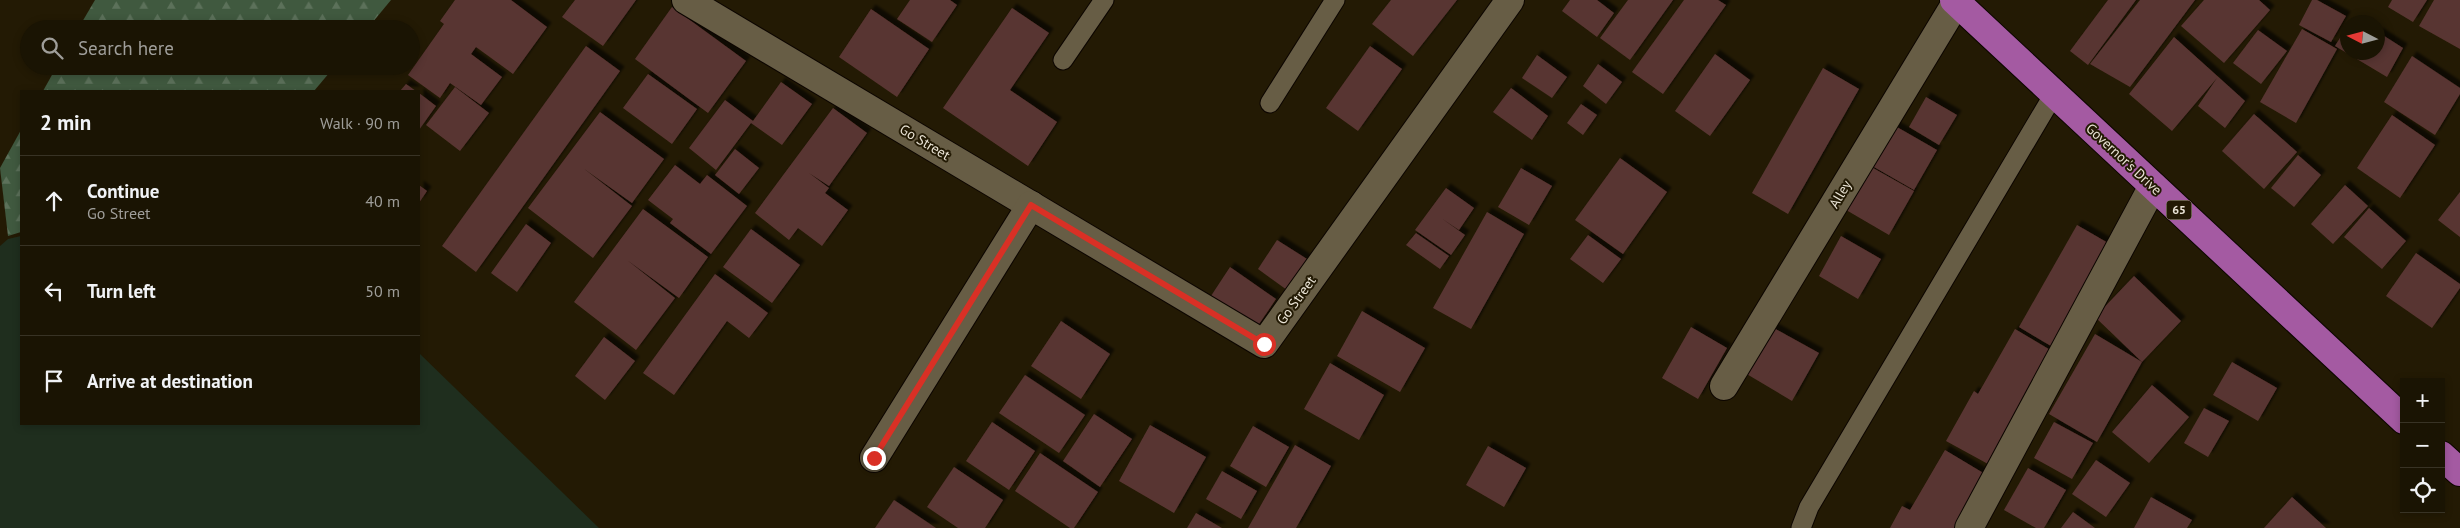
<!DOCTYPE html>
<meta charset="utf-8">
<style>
:root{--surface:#1a1403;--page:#272112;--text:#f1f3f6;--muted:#9f9e9a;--line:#383325}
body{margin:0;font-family:"PT Sans",sans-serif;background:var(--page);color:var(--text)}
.controls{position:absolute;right:15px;bottom:15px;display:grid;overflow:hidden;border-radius:0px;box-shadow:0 2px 8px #0003}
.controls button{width:45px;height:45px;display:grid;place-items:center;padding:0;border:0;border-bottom:1px solid var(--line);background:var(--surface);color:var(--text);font:25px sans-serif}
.compass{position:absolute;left:2340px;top:15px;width:45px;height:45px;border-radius:50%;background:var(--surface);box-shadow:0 2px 8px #0003;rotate:276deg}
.stop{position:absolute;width:15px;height:15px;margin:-11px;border:4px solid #d93025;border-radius:50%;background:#fff}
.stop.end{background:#d93025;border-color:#fff;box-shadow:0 1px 5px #0008}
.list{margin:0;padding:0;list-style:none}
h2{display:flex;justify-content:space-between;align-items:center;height:65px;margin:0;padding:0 20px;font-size:21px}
h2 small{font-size:16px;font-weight:400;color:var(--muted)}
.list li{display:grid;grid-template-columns:32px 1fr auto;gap:15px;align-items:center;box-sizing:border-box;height:90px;padding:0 20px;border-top:1px solid var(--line)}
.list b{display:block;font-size:19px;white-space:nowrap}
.list p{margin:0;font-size:16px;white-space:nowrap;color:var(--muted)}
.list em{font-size:16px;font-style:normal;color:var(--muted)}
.icon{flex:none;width:28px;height:28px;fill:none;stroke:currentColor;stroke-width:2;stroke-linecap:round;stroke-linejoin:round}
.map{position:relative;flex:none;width:2460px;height:528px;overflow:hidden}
.search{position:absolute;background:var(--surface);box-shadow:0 2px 8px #0003;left:20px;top:20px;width:400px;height:55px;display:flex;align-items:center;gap:12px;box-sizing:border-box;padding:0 18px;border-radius:28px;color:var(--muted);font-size:19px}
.panel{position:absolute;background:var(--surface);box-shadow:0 2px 8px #0003;left:20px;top:90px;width:400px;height:335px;border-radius:0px}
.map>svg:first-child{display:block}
.forest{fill:url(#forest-firs)}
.garden{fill:#1f2e1e}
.building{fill:#593532;filter:url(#shadow)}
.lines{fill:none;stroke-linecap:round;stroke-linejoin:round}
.service-casing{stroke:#0c0500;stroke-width:21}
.minor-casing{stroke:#0c0500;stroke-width:30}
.trunk-casing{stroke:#0c0500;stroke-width:30}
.service{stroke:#675d45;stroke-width:19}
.minor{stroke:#675d45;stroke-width:28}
.trunk{stroke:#a45aa2;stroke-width:28}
.route{stroke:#d93025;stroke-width:6}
.labels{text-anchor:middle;stroke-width:4;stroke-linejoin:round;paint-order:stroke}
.shield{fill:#231a04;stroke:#aea797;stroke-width:1}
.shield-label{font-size:12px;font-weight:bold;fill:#eae4d6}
.street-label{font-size:14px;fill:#eae4d6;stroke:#231a04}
</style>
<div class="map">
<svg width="2460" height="528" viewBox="0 0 2460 528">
<defs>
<pattern id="forest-firs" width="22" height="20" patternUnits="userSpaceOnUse" patternTransform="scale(1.25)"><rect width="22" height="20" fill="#40593f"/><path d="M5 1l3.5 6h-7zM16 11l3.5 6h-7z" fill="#5c715a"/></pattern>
<filter id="shadow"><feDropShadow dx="4.5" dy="-4.5" stdDeviation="1" flood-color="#0009"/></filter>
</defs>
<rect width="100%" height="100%" fill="#231a04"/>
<g class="forest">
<path d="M95 0H391L367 29H78Z"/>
<path d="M57 66H335L314 91H43Z"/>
<path d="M21 130V232L8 236 0 168Z"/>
</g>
<path class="garden" d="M21 236V424H419V353L599 528H0V246L8 239Z"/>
<g class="building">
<path d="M455 0H511L547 27 513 74 476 47 471 54 502 77 481 105 450 83 440 98 408 75 444 24 440 21Z"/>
<path d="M575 0H636L603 46 562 17Z"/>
<path d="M910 0H950L957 5 932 42 897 19Z"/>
<path d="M1391 0H1457L1413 56 1372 24Z"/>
<path d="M1570 0H1597L1614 13 1597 37 1562 11Z"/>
<path d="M1628 0H1673L1630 60 1600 38Z"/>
<path d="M1684 0H1718L1726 5 1663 94 1632 72Z"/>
<path d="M2108 0H2136L2088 65 2070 51Z"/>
<path d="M2140 0H2195L2130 87 2090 64Z"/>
<path d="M2204 0H2259L2270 10 2224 63 2181 26Z"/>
<path d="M2312 0H2317L2346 16 2331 42 2299 25Z"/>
<path d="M2392 0H2427L2413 22 2388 7Z"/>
<path d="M2434 0H2460V49L2419 26Z"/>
<path d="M672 7 746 61 708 113 635 59Z"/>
<path d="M1012 8 1049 33 1010 90 1057 122 1028 166 943 108Z"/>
<path d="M871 9 929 49 897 97 839 57Z"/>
<path d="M2348 25V52H2378V32L2403 48 2387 77 2335 46Z"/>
<path d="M2302 29 2337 49 2296 123 2260 102Z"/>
<path d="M2258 30 2287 51 2261 84 2233 63Z"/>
<path d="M2174 37 2245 101 2225 128 2198 106 2217 78 2172 131 2129 94Z"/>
<path d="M586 46 620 71 476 272 442 246Z"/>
<path d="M1370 46 1402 69 1358 131 1326 108Z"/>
<path d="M1715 54 1750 80 1710 136 1675 111Z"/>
<path d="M1537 55 1567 77 1552 98 1522 78Z"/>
<path d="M2412 56 2460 88V94L2435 135 2384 102Z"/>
<path d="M1598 64 1622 82 1606 104 1583 86Z"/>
<path d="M1823 68 1859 89 1788 214 1752 193Z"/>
<path d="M648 74 697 109 672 144 623 108Z"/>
<path d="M781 82 812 104 782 145 751 123 716 170 689 148 725 100 753 121Z"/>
<path d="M406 84 416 91H400Z"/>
<path d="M455 87 489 113 460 151 426 125Z"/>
<path d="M1511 88 1548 116 1532 140 1493 112Z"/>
<path d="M419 93 436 106 419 130Z"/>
<path d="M1926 97 1957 115 1939 145 1909 127Z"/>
<path d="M1581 104 1597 115 1583 135 1567 123Z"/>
<path d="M833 108 867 133 829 186 809 173 829 188 825 193 848 210 822 246 798 228 789 240 755 213Z"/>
<path d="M600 112 664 159 632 203 583 168 632 206 593 258 528 208Z"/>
<path d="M2254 114 2297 152 2264 189 2222 151Z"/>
<path d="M2392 115 2435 145 2400 198 2357 168Z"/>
<path d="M1890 123 1937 150 1914 190 1867 163Z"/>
<path d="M735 149 759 168 739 194 715 175Z"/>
<path d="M2298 155 2321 175 2294 207 2271 188Z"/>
<path d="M1620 158 1667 192 1623 254 1575 220Z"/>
<path d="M1866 164 1914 191 1889 235 1841 207Z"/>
<path d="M675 165 700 184 707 175 747 206 711 254 670 223 673 219 648 200Z"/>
<path d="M1521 168 1552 186 1529 225 1498 207Z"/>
<path d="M419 185 427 191 419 203Z"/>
<path d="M2345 185 2368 206 2333 244 2311 224Z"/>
<path d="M1446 188 1474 208 1459 230 1441 218 1465 235 1451 255 1415 230Z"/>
<path d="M2460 192V237L2438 220Z"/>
<path d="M2369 208 2406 241 2382 269 2344 237Z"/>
<path d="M643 209 708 257 679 298 627 260 675 298 636 350 574 302Z"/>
<path d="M1487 212 1524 234 1471 329 1433 308Z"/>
<path d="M526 224 551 243 517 292 491 273Z"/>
<path d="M2077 225 2115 247 2056 349 2019 327Z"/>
<path d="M751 229 800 265 772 303 723 267Z"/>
<path d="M1416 233 1449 256 1440 269 1406 245Z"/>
<path d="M1588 235 1621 259 1603 283 1570 259Z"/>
<path d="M1841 236 1881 259 1858 299 1819 276Z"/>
<path d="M1277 240 1307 259 1287 290 1258 269Z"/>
<path d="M2416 253 2460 284V288L2432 328 2386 296Z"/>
<path d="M1230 267 1276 299 1255 330 1209 299Z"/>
<path d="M715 274 768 313 749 338 727 321 674 395 643 373Z"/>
<path d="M2134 276 2181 321 2142 362 2095 317Z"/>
<path d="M1362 311 1425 348 1400 392 1337 356Z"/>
<path d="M1061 321 1110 354 1081 399 1031 366Z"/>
<path d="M1691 327 1727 348 1698 399 1662 378Z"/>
<path d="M1772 327 1819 353 1792 401 1745 373Z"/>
<path d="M2015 329 2052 351 1988 464 1946 441 1974 391 1978 394Z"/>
<path d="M2095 334 2142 362 2097 442 2049 414Z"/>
<path d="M604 337 635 361 605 400 575 376Z"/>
<path d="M2232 362 2277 388 2258 421 2213 395Z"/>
<path d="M1330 363 1384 395 1359 440 1304 409Z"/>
<path d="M1025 375 1085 415 1059 453 999 413Z"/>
<path d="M2152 385 2189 417 2149 463 2112 432Z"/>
<path d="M2204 408 2229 421 2208 457 2184 443Z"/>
<path d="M1094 414 1132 439 1100 487 1063 461Z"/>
<path d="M992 422 1035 451 1009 490 966 461Z"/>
<path d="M2054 422 2093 443 2072 479 2034 458Z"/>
<path d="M1150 425 1206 457 1174 513 1119 481Z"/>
<path d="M1253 426 1289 447 1266 487 1230 466Z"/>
<path d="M1295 445 1331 466 1296 528H1248Z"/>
<path d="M1488 446 1526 468 1504 507 1466 485Z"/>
<path d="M1945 450 1985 474 1955 528H1890L1902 506 1910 510Z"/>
<path d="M1040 453 1098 492 1074 528H1070L1015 491Z"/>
<path d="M2096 460 2130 483 2106 517 2072 494Z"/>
<path d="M954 467 1003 500 985 528H958L927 507Z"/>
<path d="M2028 468 2066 490 2044 528H2036L2004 510Z"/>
<path d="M1222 471 1257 491 1241 519 1206 499Z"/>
<path d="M2151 497 2192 520 2187 528H2134Z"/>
<path d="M2292 497 2326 528H2264Z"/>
<path d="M894 500 936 528H875Z"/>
<path d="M2073 512 2095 528H2061Z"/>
<path d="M1196 513 1222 528H1187Z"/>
</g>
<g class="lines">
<defs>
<g id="service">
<path d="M1063 60 1104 0"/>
<path d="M1270 103 1335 0"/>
<path d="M1801 528 1809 507 2054 94"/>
</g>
<g id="minor">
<path d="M686 0 1264 344 1510 0"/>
<path d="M1724 386 1956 3"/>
<path d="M874 458 1031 205"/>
<path d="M1969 528 2153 186"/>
</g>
<g id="trunk">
<path d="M1954 0 2404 420"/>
<path d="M2441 455 2460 472"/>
</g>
</defs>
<use href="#service" class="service-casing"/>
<use href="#minor" class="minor-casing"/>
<use href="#trunk" class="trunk-casing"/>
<use href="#service" class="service"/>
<use href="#minor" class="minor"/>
<use href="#trunk" class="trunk"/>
</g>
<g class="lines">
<path class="route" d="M874 458 1031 205 1264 344"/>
</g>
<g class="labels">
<rect class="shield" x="2166.5" y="200.5" width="25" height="19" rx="4"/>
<g class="shield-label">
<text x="2179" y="214">65</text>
</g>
<g class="street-label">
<text transform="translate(925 142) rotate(31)" y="5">Go Street</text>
<text transform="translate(2124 159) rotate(43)" y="5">Governor's Drive</text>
<text transform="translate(1840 194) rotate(-59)" y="5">Alley</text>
<text transform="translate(1296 300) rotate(-54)" y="5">Go Street</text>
</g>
</g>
</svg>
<div class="controls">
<button>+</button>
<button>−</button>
<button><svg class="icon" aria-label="locate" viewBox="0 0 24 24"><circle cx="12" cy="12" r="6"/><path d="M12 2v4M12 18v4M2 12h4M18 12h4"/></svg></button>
</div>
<svg class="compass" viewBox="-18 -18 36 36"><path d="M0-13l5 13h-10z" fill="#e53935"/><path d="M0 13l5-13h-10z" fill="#9f9e9a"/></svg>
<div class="stop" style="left:1264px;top:344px"></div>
<div class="stop end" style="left:874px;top:458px"></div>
<div class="search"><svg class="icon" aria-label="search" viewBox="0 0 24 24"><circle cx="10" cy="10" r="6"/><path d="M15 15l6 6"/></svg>Search here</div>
<section class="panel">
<h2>2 min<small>Walk · 90 m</small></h2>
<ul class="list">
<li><svg class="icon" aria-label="ahead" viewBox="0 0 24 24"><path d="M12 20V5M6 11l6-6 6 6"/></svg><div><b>Continue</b><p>Go Street</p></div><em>40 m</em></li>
<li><svg class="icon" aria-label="left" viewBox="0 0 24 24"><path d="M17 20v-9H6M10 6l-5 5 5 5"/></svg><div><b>Turn left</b></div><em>50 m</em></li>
<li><svg class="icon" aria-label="arrive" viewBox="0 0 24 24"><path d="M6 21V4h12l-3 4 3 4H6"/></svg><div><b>Arrive at destination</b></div></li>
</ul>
</section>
</div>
